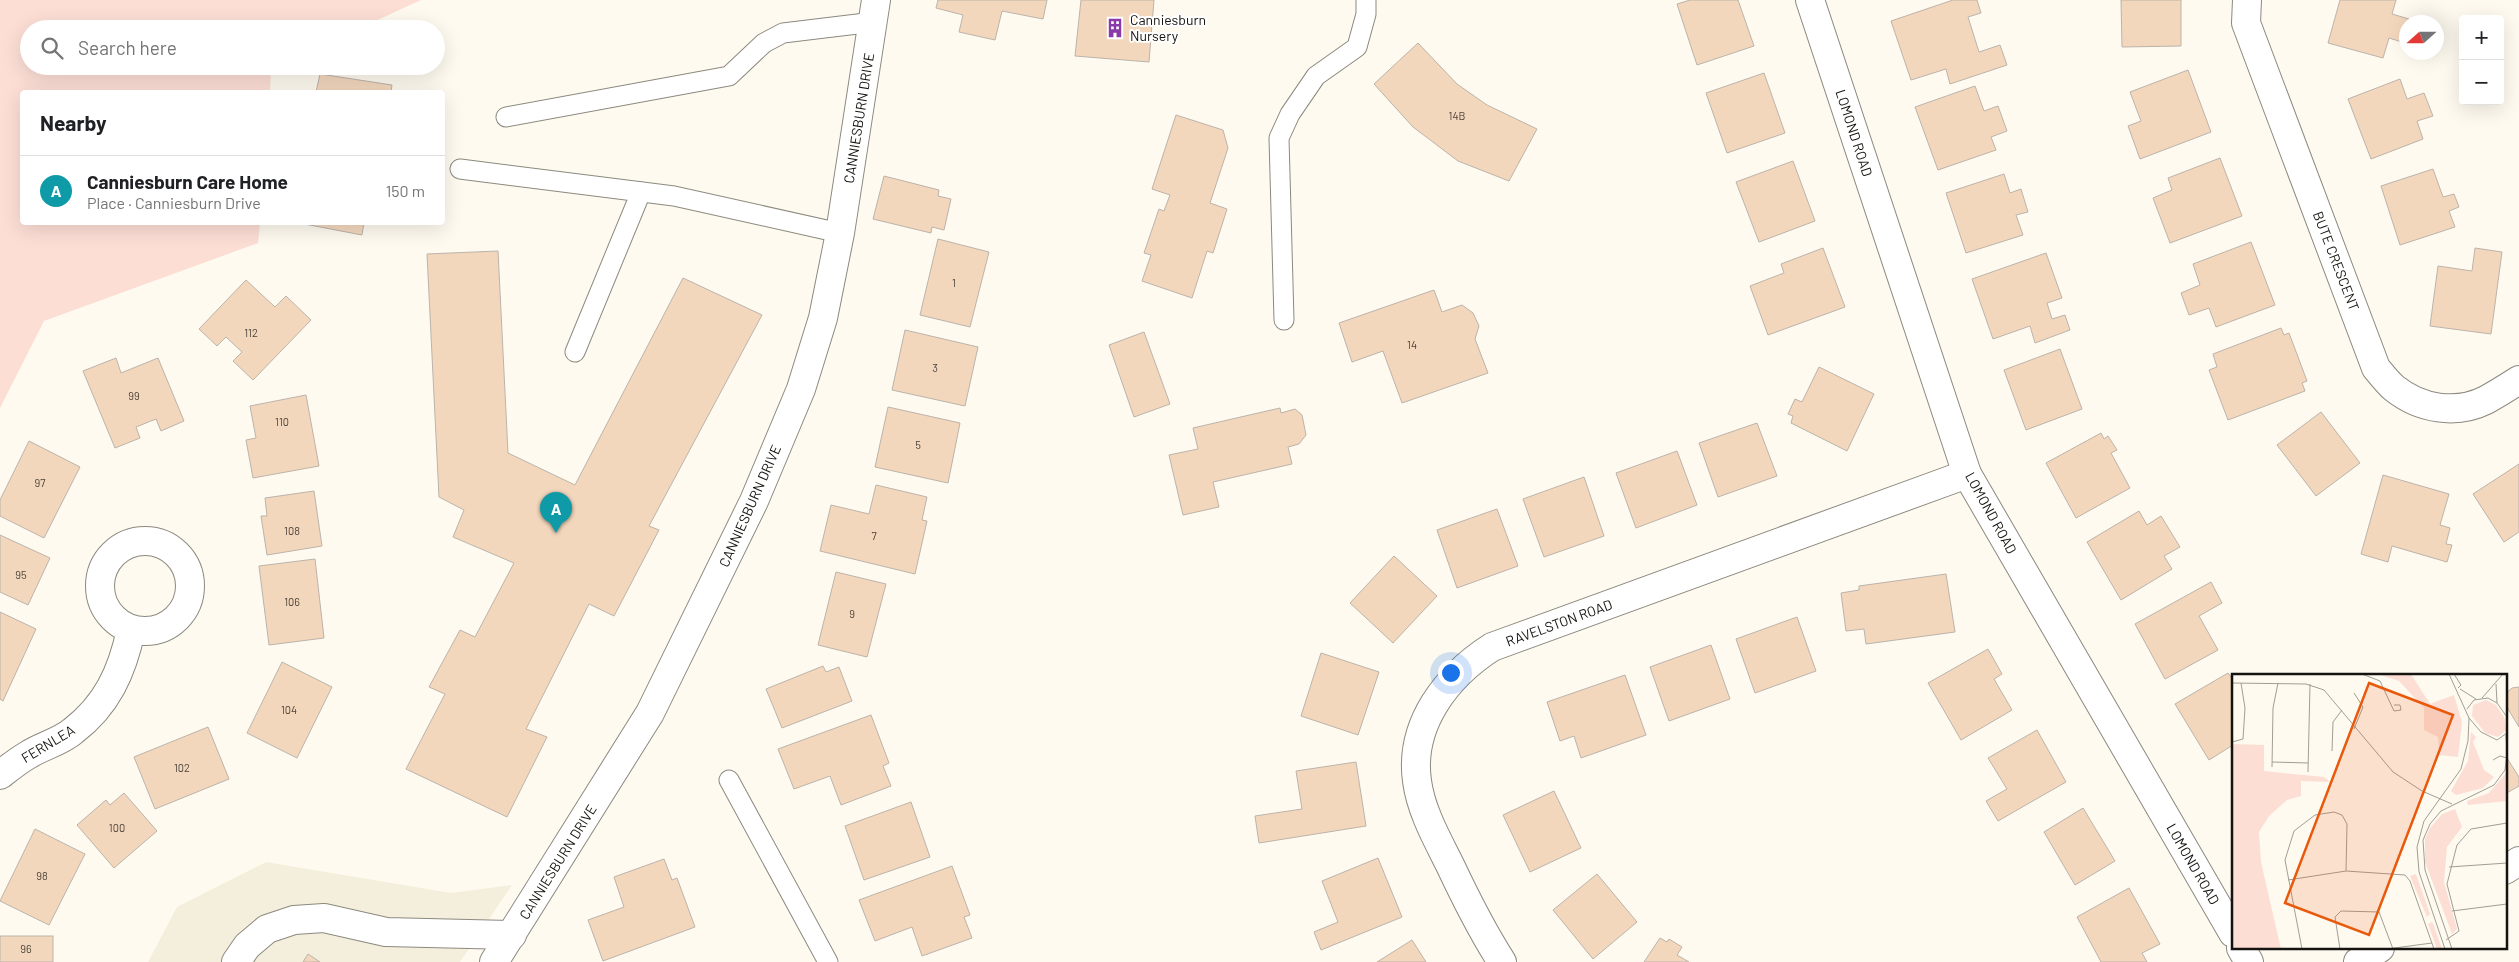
<!DOCTYPE html>
<meta charset="utf-8">
<style>
:root{--surface:#fff;--page:#f6f6f6;--text:#202124;--muted:#757577;--line:#e0e0e0;--accent:#8939a9}
body{margin:0;font-family:Barlow,sans-serif;background:var(--page);color:var(--text)}
.controls{position:absolute;right:15px;top:15px;display:grid;overflow:hidden;border-radius:5px;box-shadow:0 5px 20px #0002}
.controls button{width:45px;height:45px;display:grid;place-items:center;padding:0;border:0;border-bottom:1px solid var(--line);background:var(--surface);color:var(--text);font:25px sans-serif}
.compass{position:absolute;left:2399px;top:15px;width:45px;height:45px;border-radius:50%;background:var(--surface);box-shadow:0 5px 20px #0002;rotate:249deg}
.you{position:absolute;left:1450px;top:672px;width:18px;height:18px;margin:-12px;border:4px solid #fff;border-radius:50%;background:#1a73e8;box-shadow:0 0 0 8px #1a73e833}
.badge{display:grid;place-items:center;width:32px;height:32px;border-radius:50%;background:var(--accent);color:#fff;font-size:16px;font-weight:700}
.pin{position:absolute;translate:-50% -41px;filter:drop-shadow(0 1px 2px #0008)}
.pin::after{content:'';position:absolute;top:26px;width:18px;height:15px;background:inherit;clip-path:polygon(0 0,100% 0,50% 100%)}
.list{margin:0;padding:0;list-style:none}
h2{display:flex;justify-content:space-between;align-items:center;height:65px;margin:0;padding:0 20px;font-size:21px}
h2 small{font-size:16px;font-weight:400;color:var(--muted)}
.list li{display:grid;grid-template-columns:32px 1fr auto;gap:15px;align-items:center;box-sizing:border-box;height:70px;padding:0 20px;border-top:1px solid var(--line)}
.list b{display:block;font-size:19px;white-space:nowrap}
.list p{margin:0;font-size:16px;white-space:nowrap;color:var(--muted)}
.list em{font-size:16px;font-style:normal;color:var(--muted)}
.icon{flex:none;width:28px;height:28px;fill:none;stroke:currentColor;stroke-width:2;stroke-linecap:round;stroke-linejoin:round}
.map{position:relative;flex:none;width:2519px;height:962px;overflow:hidden}
.search{position:absolute;background:var(--surface);box-shadow:0 5px 20px #0002;left:20px;top:20px;width:425px;height:55px;display:flex;align-items:center;gap:12px;box-sizing:border-box;padding:0 18px;border-radius:28px;color:var(--muted);font-size:19px}
.panel{position:absolute;background:var(--surface);box-shadow:0 5px 20px #0002;left:20px;top:90px;width:425px;height:135px;border-radius:5px}
.map>svg:first-child{display:block}
.built{fill:#f4efdc}
.green{fill:#fcded5}
.building{fill:#f3d7bd;stroke:#bcb3aa}
.lines{fill:none;stroke-linecap:round;stroke-linejoin:round}
.lane-casing{stroke:#8c897f;stroke-width:21}
.street-casing{stroke:#8c897f;stroke-width:30}
.lane{stroke:#fff;stroke-width:19}
.street{stroke:#fff;stroke-width:28}
.labels{text-anchor:middle;stroke-width:4;stroke-linejoin:round;paint-order:stroke}
.number-label{font-size:11px;fill:#4c443a}
.poi-label{font-size:14px;fill:#14130f;stroke:#fff;text-anchor:start}
.street-label{font-size:14px;fill:#14130f;stroke:#fff}
.inset-road{fill:none;stroke:#a09e95;stroke-width:1}
.view{fill:#e8590c;fill-opacity:0.15;stroke:#e8590c;stroke-width:2.5}
.inset-edge{fill:none;stroke:#14130f;stroke-width:2.5}
</style>
<div class="map">
<svg width="2519" height="962" viewBox="0 0 2519 962">
<rect width="100%" height="100%" fill="#fefaef"/>
<path class="built" d="M266 862 451 893 512 885 460 962H148L177 907Z"/>
<path class="green" d="M0 0H421L358 29H29V66H277L271 69 270 92H22V222L260 223 258 243 44 321 0 408Z"/>
<g class="building">
<path d="M938 0H1047L1043 19 1002 11 995 40 959 32 963 15 936 8Z"/>
<path d="M1081 0H1154L1149 62 1075 56Z"/>
<path d="M1690 0H1738L1754 46 1697 65 1677 4Z"/>
<path d="M1953 0H1977L1981 13 1968 17 1979 52 2000 45 2007 65 1950 84 1946 69 1911 80 1891 21Z"/>
<path d="M2121 0H2181V46L2122 47Z"/>
<path d="M2340 0H2396L2392 14 2409 19 2402 42 2389 38 2383 58 2328 43Z"/>
<path d="M1418 43 1457 84 1487 105 1537 129 1509 181 1458 161 1413 127 1374 84Z"/>
<path d="M2188 70 2211 132 2140 159 2128 126 2141 121 2130 92Z"/>
<path d="M1764 73 1785 133 1727 153 1706 93Z"/>
<path d="M320 74 392 85 391 92H316Z"/>
<path d="M2400 79 2407 99 2424 93 2433 116 2417 121 2423 139 2371 159 2348 99Z"/>
<path d="M1975 86 1984 111 1998 106 2007 131 1991 137 1996 150 1938 170 1915 107Z"/>
<path d="M1176 115 1223 130 1228 148 1210 203 1227 209 1213 253 1207 251 1192 298 1142 281 1151 255 1144 253 1159 209 1164 211 1170 195 1152 189Z"/>
<path d="M2220 158 2242 216 2170 243 2153 198 2172 190 2168 178Z"/>
<path d="M1793 161 1815 221 1759 242 1736 182Z"/>
<path d="M2433 169 2443 197 2454 194 2459 207 2449 211 2455 227 2400 245 2381 186Z"/>
<path d="M2004 174 2010 193 2021 189 2028 212 2016 215 2023 235 1966 253 1946 193Z"/>
<path d="M884 176 939 190 938 196 951 199 944 230 932 227 931 233 873 219Z"/>
<path d="M294 222H364L362 235Z"/>
<path d="M938 239 989 252 970 327 920 315Z"/>
<path d="M2251 242 2275 305 2216 327 2209 308 2189 315 2181 293 2200 285 2193 264Z"/>
<path d="M1823 248 1845 307 1768 335 1750 286 1784 273 1781 264Z"/>
<path d="M2475 248 2502 252 2491 334 2430 326 2438 266 2472 271Z"/>
<path d="M498 251 508 453 575 485 683 278 762 315 649 526 659 530 614 616 589 604 526 729 547 737 507 817 406 769 445 694 429 687 460 630 475 637 514 563 453 537 464 510 439 497 427 254Z"/>
<path d="M2046 253 2062 298 2047 303 2052 319 2065 315 2070 330 2035 343 2030 326 1993 339 1972 279Z"/>
<path d="M246 280 275 307 286 296 311 320 253 380 233 361 242 352 226 337 217 346 199 329Z"/>
<path d="M1434 290 1442 312 1462 305 1473 313 1479 326 1475 339 1488 373 1402 403 1383 351 1352 362 1339 323Z"/>
<path d="M2281 328 2284 335 2289 333 2307 381 2302 383 2305 391 2228 420 2209 370 2217 367 2213 354Z"/>
<path d="M905 330 978 347 965 406 892 390Z"/>
<path d="M1144 332 1170 404 1134 417 1109 345Z"/>
<path d="M2060 349 2082 409 2026 430 2004 370Z"/>
<path d="M116 358 121 373 158 358 184 421 161 431 156 419 136 427 140 438 115 448 83 371Z"/>
<path d="M1819 367 1874 394 1847 451 1791 423 1793 416 1788 414 1795 399 1802 402Z"/>
<path d="M306 395 319 466 253 478 246 440 256 438 250 406Z"/>
<path d="M888 407 960 423 948 483 875 467Z"/>
<path d="M1280 408 1281 413 1295 409 1302 415 1306 435 1299 444 1288 447 1292 464 1213 482 1219 507 1183 515 1169 455 1198 449 1193 428Z"/>
<path d="M2321 412 2360 463 2316 496 2277 445Z"/>
<path d="M1757 423 1777 476 1718 497 1699 443Z"/>
<path d="M2101 433 2104 439 2108 436 2117 450 2111 453 2130 488 2076 518 2046 463Z"/>
<path d="M29 441 80 467 44 538 0 516V500Z"/>
<path d="M1677 451 1697 505 1636 528 1616 473Z"/>
<path d="M2519 464V532L2504 542 2473 494Z"/>
<path d="M2383 475 2449 494 2440 525 2450 528 2446 544 2452 545 2447 562 2392 546 2388 562 2361 554Z"/>
<path d="M1584 477 1604 536 1544 557 1523 499Z"/>
<path d="M876 485 927 497 922 520 927 521 915 574 820 551 831 505 869 514Z"/>
<path d="M314 491 322 546 267 555 261 516H267L265 498Z"/>
<path d="M1497 509 1518 566 1457 588 1437 530Z"/>
<path d="M2139 511 2147 525 2161 516 2180 547 2164 556 2172 569 2121 600 2087 542Z"/>
<path d="M0 535 50 558 28 605 0 592Z"/>
<path d="M1394 556 1437 596 1393 643 1350 603Z"/>
<path d="M315 559 324 638 269 645 259 566Z"/>
<path d="M836 572 886 584 867 657 818 645Z"/>
<path d="M1946 574 1955 632 1866 644 1864 629 1846 631 1841 593 1859 590V586Z"/>
<path d="M2211 582 2222 603 2199 616 2218 650 2165 679 2135 624Z"/>
<path d="M0 612 36 629 3 701 0 699Z"/>
<path d="M1797 617 1816 671 1755 693 1736 639Z"/>
<path d="M1711 645 1730 699 1669 721 1650 667Z"/>
<path d="M1988 649 2002 674 1994 679 2012 710 1961 740 1928 683Z"/>
<path d="M1321 653 1379 672 1358 735 1301 716Z"/>
<path d="M282 662 332 687 297 758 247 733Z"/>
<path d="M823 666 826 672 839 667 852 701 782 728 766 689Z"/>
<path d="M2228 673 2233 680V745L2209 760 2175 704Z"/>
<path d="M1625 675 1646 735 1581 758 1574 736 1560 741 1547 702Z"/>
<path d="M2519 687V727L2505 704V694L2512 688Z"/>
<path d="M871 715 889 763 883 766 891 786 841 805 830 776 794 789 778 749Z"/>
<path d="M208 727 229 779 155 809 134 757Z"/>
<path d="M2037 730 2066 782 1998 821 1986 801 2007 789 1988 758Z"/>
<path d="M2505 755 2519 777V786L2505 794Z"/>
<path d="M1356 762 1366 826 1259 843 1255 816 1302 809 1296 771Z"/>
<path d="M1554 791 1581 848 1530 872 1503 815Z"/>
<path d="M124 793 157 831 114 868 77 825 106 800 110 805Z"/>
<path d="M911 802 930 857 864 880 845 826Z"/>
<path d="M2083 808 2115 861 2075 885 2044 832Z"/>
<path d="M35 829 85 854 49 925 0 901Z"/>
<path d="M1378 858 1402 917 1321 950 1314 932 1338 922 1322 881Z"/>
<path d="M664 859 672 880 677 878 695 927 603 961 588 920 624 907 614 877Z"/>
<path d="M952 866 970 915 964 917 972 938 922 956 912 927 875 941 859 900Z"/>
<path d="M1597 874 1637 922 1593 959 1553 910Z"/>
<path d="M2129 888 2160 944 2142 953 2147 962H2101L2077 917Z"/>
<rect x="0" y="936" width="53" height="26"/>
<path d="M1660 938 1667 942 1669 939 1682 947 1677 955 1689 962H1644Z"/>
<path d="M1412 940 1426 962H1377Z"/>
<path d="M308 954 320 962H303Z"/>
</g>
<g class="lines">
<defs>
<g id="lane">
<path d="M506 117 729 76 764 43 783 33 874 22"/>
<path d="M460 169 674 196 840 233"/>
<path d="M1284 320 1279 138 1290 114 1316 76 1357 47 1366 14V0"/>
<path d="M575 352 641 192"/>
<path d="M729 780 828 962"/>
</g>
<g id="street">
<path d="M1810 0 1967 474 2233 933"/>
<path d="M2247 0 2246 23 2376 368C2382 375 2388 383 2394 388 2420 409 2456 415 2486 400 2497 394 2508 387 2519 380"/>
<circle cx="145" cy="586" r="45"/>
<path d="M0 775C9 768 19 760 28 755 42 746 60 742 73 731 107 705 122 672 131 630"/>
<path d="M2505 870 2519 861"/>
<path d="M2241 948 2249 962"/>
<path d="M236 962 247 946 267 929 294 920 324 918 386 932 512 935"/>
<path d="M494 962 650 713 754 501 801 389 823 318 840 233 876 0"/>
<path d="M1502 962C1482 931 1466 899 1450 865 1437 839 1421 811 1417 781 1409 724 1447 676 1492 647L1967 474"/>
<path d="M2358 962 2380 948"/>
</g>
</defs>
<use href="#lane" class="lane-casing"/>
<use href="#street" class="street-casing"/>
<use href="#lane" class="lane"/>
<use href="#street" class="street"/>
</g>
<defs>
<symbol id="building-bare" viewBox="-9 -9 18 18"><path d="M-4-6H4V6H1V3H-1V6H-4ZM-2.5-4.3h1.7v1.8h-1.7ZM.8-4.3h1.7v1.8H.8ZM-2.5-1h1.7V.8h-1.7ZM.8-1h1.7V.8H.8Z" fill="#8939a9" stroke="#fff" stroke-width="2.5" paint-order="stroke"/></symbol>
</defs>
<g fill-rule="evenodd">
<use href="#building-bare" x="1101" y="14" width="28" height="28"/>
</g>
<g class="labels">
<g class="number-label">
<text x="1457" y="120">14B</text>
<text x="954" y="287">1</text>
<text x="251" y="337">112</text>
<text x="1412" y="349">14</text>
<text x="935" y="372">3</text>
<text x="134" y="400">99</text>
<text x="282" y="426">110</text>
<text x="918" y="449">5</text>
<text x="40" y="487">97</text>
<text x="292" y="535">108</text>
<text x="874" y="540">7</text>
<text x="21" y="579">95</text>
<text x="292" y="606">106</text>
<text x="852" y="618">9</text>
<text x="289" y="714">104</text>
<text x="182" y="772">102</text>
<text x="117" y="832">100</text>
<text x="42" y="880">98</text>
<text x="26" y="953">96</text>
</g>
<g class="poi-label">
<text x="1130" y="25">Canniesburn<tspan x="1130" dy="16">Nursery</tspan></text>
</g>
<g class="street-label">
<text transform="translate(859 118) rotate(-81)" y="5">CANNIESBURN DRIVE</text>
<text transform="translate(1854 133) rotate(72)" y="5">LOMOND ROAD</text>
<text transform="translate(2336 261) rotate(69)" y="5">BUTE CRESCENT</text>
<text transform="translate(750 506) rotate(-66)" y="5">CANNIESBURN DRIVE</text>
<text transform="translate(1991 513) rotate(61)" y="5">LOMOND ROAD</text>
<text transform="translate(1559 623) rotate(-20)" y="5">RAVELSTON ROAD</text>
<text transform="translate(48 744) rotate(-31)" y="5">FERNLEA</text>
<text transform="translate(558 862) rotate(-58)" y="5">CANNIESBURN DRIVE</text>
<text transform="translate(2193 864) rotate(60)" y="5">LOMOND ROAD</text>
</g>
</g>
<g transform="translate(2232 674)">
<rect width="275" height="275" fill="#fefaef"/>
<path d="M146 0H179L198 30 222 21 230 48 226 83 207 81 206 63 192 56V34L167 7ZM254 26 264 31 273 45 274 56 266 63 253 59 240 42 241 31ZM239 58 244 63 241 68 252 96 262 103 251 114 224 121 219 117 236 87ZM0 70 32 71V97L92 103 98 108 69 107V122L55 126 37 142 27 158 29 188 49 275H0ZM275 98V127L236 131 235 127 257 119ZM223 135 230 153 215 173 212 208 225 255 220 260 193 188V165L198 154 210 140ZM184 200 198 240 195 243 178 202ZM200 248 201 249 210 275H205L196 250Z" fill="#fcded5"/>
<path class="inset-road" d="M130 0 148 7 162 37 169 36 168 31H162M217 0 237 44 249 58 265 66 275 59M222 0 229 11 226 14M0 9 74 10 92 16 161 98 190 117 220 130M264 10 265 29M228 15 244 25M122 19 131 33 122 55M250 24 271 0M235 35 242 26 256 24 265 29 275 43M274 61 275 78M0 68 11 65 13 34 9 9M100 77 101 48 110 36M261 86 268 82 275 84M40 88 76 89M40 93 41 34 46 9M76 98 78 10M217 193 275 189M56 206 114 197 173 201 178 207 202 275M220 237 275 230M214 266 227 257 215 210 225 171 239 155 275 149M70 275 53 186 62 157 83 141 102 138 110 141 115 150 114 197M108 275 103 243 109 237 147 238 161 275M155 275 200 269M213 275 187 198 185 173 192 147 229 95 236 67 237 44M220 275 193 196 191 166 198 150 209 137 262 111 273 96 275 80"/>
<path class="view" d="M137 9 221 41 137 261 53 229Z"/>
<rect width="275" height="275" class="inset-edge"/>
</g>
</svg>
<div class="controls">
<button>+</button>
<button>−</button>
</div>
<svg class="compass" viewBox="-18 -18 36 36"><path d="M0-13l5 13h-10z" fill="#e53935"/><path d="M0 13l5-13h-10z" fill="#757577"/></svg>
<div class="you"></div>
<div class="pin badge" style="left:556px;top:533px;background:#0f9aa8">A</div>
<div class="search"><svg class="icon" aria-label="search" viewBox="0 0 24 24"><circle cx="10" cy="10" r="6"/><path d="M15 15l6 6"/></svg>Search here</div>
<section class="panel">
<h2>Nearby<small></small></h2>
<ul class="list">
<li><span class="badge" style="background:#0f9aa8">A</span><div><b>Canniesburn Care Home</b><p>Place · Canniesburn Drive</p></div><em>150 m</em></li>
</ul>
</section>
</div>
